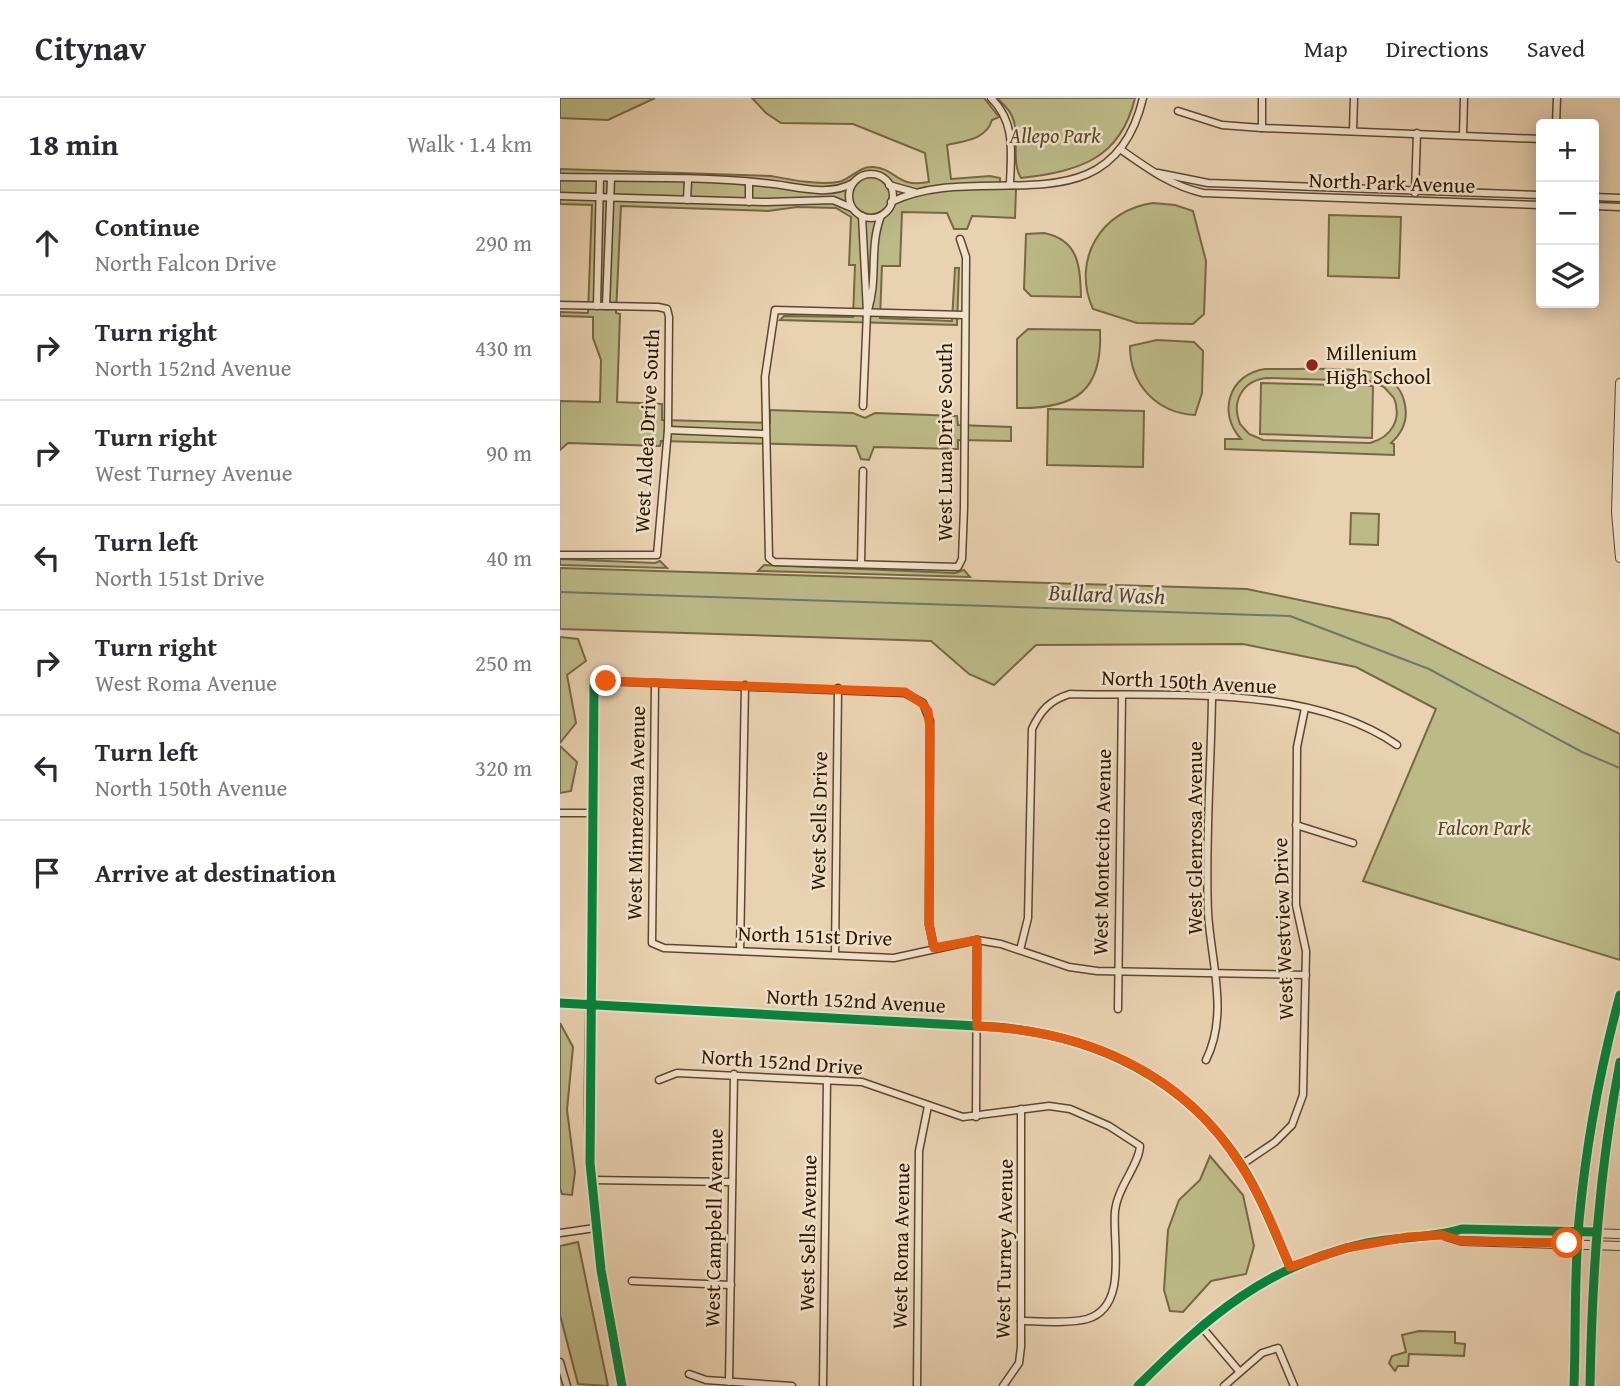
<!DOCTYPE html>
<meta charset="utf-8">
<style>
:root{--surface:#fff;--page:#f7f7f7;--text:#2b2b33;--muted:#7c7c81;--line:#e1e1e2}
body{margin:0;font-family:"Gentium Book Plus",serif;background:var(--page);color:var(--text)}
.controls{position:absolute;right:21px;top:21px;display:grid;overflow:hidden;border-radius:7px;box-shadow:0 4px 18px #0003}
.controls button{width:63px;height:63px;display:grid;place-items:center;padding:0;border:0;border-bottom:2px solid var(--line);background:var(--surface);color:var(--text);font:35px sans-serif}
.stop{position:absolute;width:21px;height:21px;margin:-16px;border:5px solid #ea580c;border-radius:50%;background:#fff}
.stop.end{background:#ea580c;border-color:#fff;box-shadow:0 2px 7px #0008}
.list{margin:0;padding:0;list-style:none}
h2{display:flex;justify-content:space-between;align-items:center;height:91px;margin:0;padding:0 28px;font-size:30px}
h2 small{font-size:23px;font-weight:400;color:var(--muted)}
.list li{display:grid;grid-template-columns:46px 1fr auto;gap:21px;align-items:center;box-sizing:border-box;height:105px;padding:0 28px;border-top:2px solid var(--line)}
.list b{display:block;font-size:26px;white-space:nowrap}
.list p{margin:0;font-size:23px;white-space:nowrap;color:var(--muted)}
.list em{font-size:23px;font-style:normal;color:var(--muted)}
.icon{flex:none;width:38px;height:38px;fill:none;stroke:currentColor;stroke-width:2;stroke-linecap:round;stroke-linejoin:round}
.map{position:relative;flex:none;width:1060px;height:1288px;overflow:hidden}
header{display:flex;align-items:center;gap:42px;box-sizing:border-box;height:98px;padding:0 35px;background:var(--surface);border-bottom:2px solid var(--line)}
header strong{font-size:33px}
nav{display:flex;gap:38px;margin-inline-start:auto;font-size:24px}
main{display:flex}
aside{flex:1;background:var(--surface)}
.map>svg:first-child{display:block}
.green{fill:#bcba87;stroke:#766844;stroke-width:2;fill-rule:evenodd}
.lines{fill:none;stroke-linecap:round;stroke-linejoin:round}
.stream{stroke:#70766d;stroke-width:2}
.minor-casing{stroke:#5e462c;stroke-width:9}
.tertiary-casing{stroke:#5e462c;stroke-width:10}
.secondary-casing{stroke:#2f1700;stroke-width:12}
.minor{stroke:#f1e2cc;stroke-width:6}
.tertiary{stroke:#f1e2cc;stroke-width:8}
.secondary{stroke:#f1e2cc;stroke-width:10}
.cycleway-casing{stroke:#f1e2cc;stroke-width:13}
.cycleway{stroke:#00873e;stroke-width:9}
.route{stroke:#ea580c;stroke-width:9}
.poi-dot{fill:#8f2418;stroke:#f1e2cc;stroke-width:2.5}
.labels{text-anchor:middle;stroke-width:5;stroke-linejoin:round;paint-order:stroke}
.park-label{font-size:21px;font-style:italic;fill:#594828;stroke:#f1e2cc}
.street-label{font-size:21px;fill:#2f1700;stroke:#f1e2cc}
.poi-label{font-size:21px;fill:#2f1700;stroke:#f1e2cc;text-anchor:start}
.water-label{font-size:23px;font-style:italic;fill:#504637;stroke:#f1e2cc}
</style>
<header>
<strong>Citynav</strong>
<nav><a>Map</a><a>Directions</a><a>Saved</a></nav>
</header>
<main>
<aside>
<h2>18 min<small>Walk · 1.4 km</small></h2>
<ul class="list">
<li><svg class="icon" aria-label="ahead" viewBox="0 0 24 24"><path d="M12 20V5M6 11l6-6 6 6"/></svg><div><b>Continue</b><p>North Falcon Drive</p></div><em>290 m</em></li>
<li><svg class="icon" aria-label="right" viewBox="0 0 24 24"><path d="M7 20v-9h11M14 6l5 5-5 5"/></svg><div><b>Turn right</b><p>North 152nd Avenue</p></div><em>430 m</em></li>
<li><svg class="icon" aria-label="right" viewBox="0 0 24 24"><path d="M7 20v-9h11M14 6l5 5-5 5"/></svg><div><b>Turn right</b><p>West Turney Avenue</p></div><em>90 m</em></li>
<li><svg class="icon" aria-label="left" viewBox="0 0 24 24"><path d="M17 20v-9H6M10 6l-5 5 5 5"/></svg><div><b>Turn left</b><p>North 151st Drive</p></div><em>40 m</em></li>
<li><svg class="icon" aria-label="right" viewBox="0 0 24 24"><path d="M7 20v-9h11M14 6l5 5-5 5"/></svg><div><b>Turn right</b><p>West Roma Avenue</p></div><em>250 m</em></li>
<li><svg class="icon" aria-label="left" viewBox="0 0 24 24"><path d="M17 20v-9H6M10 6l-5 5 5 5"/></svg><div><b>Turn left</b><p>North 150th Avenue</p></div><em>320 m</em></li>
<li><svg class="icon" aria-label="arrive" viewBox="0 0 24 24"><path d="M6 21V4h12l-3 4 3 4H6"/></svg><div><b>Arrive at destination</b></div></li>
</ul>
</aside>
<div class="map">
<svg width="1060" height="1288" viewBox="0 0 1060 1288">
<rect width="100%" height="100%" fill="#e9d2b1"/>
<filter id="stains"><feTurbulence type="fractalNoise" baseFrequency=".00286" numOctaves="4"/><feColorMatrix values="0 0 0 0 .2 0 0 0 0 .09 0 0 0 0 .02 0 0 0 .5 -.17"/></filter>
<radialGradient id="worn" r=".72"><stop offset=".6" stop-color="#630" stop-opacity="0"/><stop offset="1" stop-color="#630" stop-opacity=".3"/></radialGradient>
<g class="green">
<path d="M0 0H95L48 22 0 20Z"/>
<path d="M192 0H424L439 19 432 22C426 42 404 43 387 47L391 81 430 78 440 80V91H456L455 120 412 118 407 131H394L387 115 342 114 340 168H322L320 220 392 223 395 170H399L397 227 220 222 224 218 293 219 295 167H289L291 119 276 110 237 109 208 113 61 108 56 215 60 216 57 304 102 306V322L210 325V312L293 315 305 320 315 315 397 318 398 327 451 329V343L398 342V351L314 349 309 362 301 361 296 348 101 343 100 348 8 345 0 352V303L40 304 41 262 33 240V219L0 218V214L28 215 32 107 0 106V71L211 78C232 82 256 87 278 84 291 82 298 68 313 69 338 71 335 90 369 84L365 55 293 26 221 25 206 15Z"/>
<path d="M437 0H575C560 63 517 73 461 80 450 62 461 37 452 18 449 11 442 5 437 0Z"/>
<path d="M593 105 615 107 633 113 646 163 644 216 633 226 577 225 533 211C511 162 541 112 593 105Z"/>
<path d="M769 117 841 119 839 180 768 178Z"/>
<path d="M484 135C519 142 520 168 521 199L471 198 464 191 466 136Z"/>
<path d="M468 231 540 232C543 294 515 311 457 310V241Z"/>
<path d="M597 242 634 244 643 253 642 295 635 317C597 315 570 287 570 248Z"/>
<path d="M705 271C732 272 801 267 823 278 835 283 843 294 845 307 848 322 842 335 831 345L834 346V357L665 351V341H681C657 315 669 276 705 271ZM706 280 810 283 824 289 834 300C842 321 832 339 810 345L703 342 689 336 680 326C671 304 682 283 706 280Z"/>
<path d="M701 285 813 288 812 340 700 336Z"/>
<path d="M488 311 584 313 583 369 487 367Z"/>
<path d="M791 415 819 416 818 447 790 446Z"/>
<path d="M0 461 95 465 100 463 107 470 0 467Z"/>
<path d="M204 467 395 475 404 472 410 479 198 473Z"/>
<path d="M0 470 687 491 830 521 1060 636V862L803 783 876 611 796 569 683 546 476 547 434 587 409 576 371 543 0 531Z"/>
<path d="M0 539 18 541 26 563 7 577 16 625 0 645Z"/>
<path d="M0 648 17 664 11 693 0 695Z"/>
<path d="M0 925 13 949 7 1012 15 1074 12 1097 2 1096 0 1090Z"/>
<path d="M650 1058 683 1097 694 1148 686 1176 651 1183 623 1214 610 1213 604 1192 608 1132 619 1102 640 1082Z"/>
<path d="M18 1144 48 1288 18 1286 0 1217V1148Z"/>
<path d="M859 1233 895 1234V1245L905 1246 904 1258 849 1256 848 1268H838L835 1273 829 1265 832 1258 846 1254 842 1237Z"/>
</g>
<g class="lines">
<path class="stream" d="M0 494 730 518 869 571 1022 654 1060 670"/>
<defs>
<g id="minor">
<path d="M431 0C456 24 451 55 450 86"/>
<path d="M618 13 662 27 702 30 981 41"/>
<path d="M996 26 997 0"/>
<path d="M702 30V0"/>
<path d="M793 33 794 0"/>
<path d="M903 37 904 0"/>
<path d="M560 51C587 70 611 88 643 95L981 107"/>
<path d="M598 75 648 85 981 97"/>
<circle cx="311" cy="98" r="22"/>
<path d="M0 79C68 80 137 78 204 85 233 87 267 100 293 85"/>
<path d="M329 87 354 94"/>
<path d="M855 95 857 35"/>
<path d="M0 98 206 104 273 102 292 110"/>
<path d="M1034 99 1060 100"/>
<path d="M127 102 128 82"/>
<path d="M189 104V84"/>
<path d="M331 104C421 60 551 136 583 0"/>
<path d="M1034 108 1060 109"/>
<path d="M302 118 307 214 303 308"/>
<path d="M400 141 406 159 404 410 402 461 398 469 214 464 209 460 205 279 215 212 404 217"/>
<path d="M0 207 98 209 107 211 109 219 108 332 97 457H0"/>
<path d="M37 208 40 80"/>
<path d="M46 208 51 80"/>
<path d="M308 212C318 181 309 148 321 118"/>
<path d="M108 332 205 336"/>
<path d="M301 466 303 373"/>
<path d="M95 585 92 845 104 850 334 860 417 842 441 846 509 869 537 873 746 877"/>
<path d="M0 715H33"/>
<path d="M736 727 793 745"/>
<path d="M460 852 468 820 472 631C481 612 490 602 510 596 613 599 749 586 837 647"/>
<path d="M180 853 185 587"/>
<path d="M275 857 278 590"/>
<path d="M30 905 33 597 34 587 44 583 345 595 363 605 370 623 369 826 374 850"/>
<path d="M558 911 562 598"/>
<path d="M646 962C669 916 651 864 648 815 645 744 651 671 652 600"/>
<path d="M99 982 117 975 302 984 403 1019 489 1008 510 1011 549 1028 580 1048C579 1067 558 1088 555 1113 552 1145 569 1209 527 1221 507 1226 482 1223 461 1223"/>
<path d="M416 1019 417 842"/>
<path d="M681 1067 715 1044 732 1027 743 997 746 853 736 807 737 649 745 610"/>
<path d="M31 1082 172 1084"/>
<path d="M0 1135 35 1130"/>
<path d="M72 1183 171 1187"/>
<path d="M640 1227 679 1273"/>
<path d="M0 1264 7 1288"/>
<path d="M129 1276 146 1282 232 1288"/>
<path d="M169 1284 174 976"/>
<path d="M263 1288 267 982"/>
<path d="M357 1288 359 1053 368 1008"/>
<path d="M443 1288 459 1265 461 1249V1011"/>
<path d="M664 1288 702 1255 718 1250 734 1288"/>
</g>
<g id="tertiary">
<path d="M1060 285 1056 414 1060 460"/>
<path d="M0 905 435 929C535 937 627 981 682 1068 702 1100 715 1135 730 1169"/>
<path d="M30 905C29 964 27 1023 31 1082 36 1151 48 1220 62 1288"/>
<path d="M882 1137 902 1143 1060 1148"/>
<path d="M578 1288C647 1219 708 1166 807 1145 838 1138 871 1141 902 1131L1060 1136"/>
</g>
<g id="secondary">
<path d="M1014 1288C1016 1233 1014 1177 1019 1123 1026 1047 1040 971 1060 897"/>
<path d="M1030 1288C1032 1178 1039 1072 1060 964"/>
</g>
</defs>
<use href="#minor" class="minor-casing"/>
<use href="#tertiary" class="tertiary-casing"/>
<use href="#secondary" class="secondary-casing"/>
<use href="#minor" class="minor"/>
<use href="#tertiary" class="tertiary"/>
<use href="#secondary" class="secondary"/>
<defs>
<g id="cycleway">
<path d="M34 587 30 1065 41 1172 62 1288"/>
<path d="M0 905 435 929C535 937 627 981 682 1068 702 1100 715 1135 730 1169"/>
<path d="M578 1288C647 1219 708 1166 807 1145 838 1138 871 1141 902 1131L1035 1134"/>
<path d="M1014 1288C1016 1233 1014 1177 1019 1123 1026 1047 1040 971 1060 897"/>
<path d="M1030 1288C1032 1178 1039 1072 1060 964"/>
</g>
</defs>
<use href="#cycleway" class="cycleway-casing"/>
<use href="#cycleway" class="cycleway"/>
</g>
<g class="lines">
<path class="route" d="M46 583 345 594 363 606 368 613 370 632 369 826 374 850 417 842V928C525 933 623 973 682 1069 702 1100 716 1135 730 1169L786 1150 848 1139 882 1137 902 1143 1007 1145"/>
</g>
<circle class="poi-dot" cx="752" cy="267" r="7"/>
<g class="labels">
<g class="park-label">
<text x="495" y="45">Allepo Park</text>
<text x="924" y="737">Falcon Park</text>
</g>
<g class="street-label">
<text transform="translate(832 85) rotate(2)" y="7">North Park Avenue</text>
<text transform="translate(87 333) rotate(-87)" y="7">West Aldea Drive South</text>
<text transform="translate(385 344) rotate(-90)" y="7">West Luna Drive South</text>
<text transform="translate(629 584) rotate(3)" y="7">North 150th Avenue</text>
<text transform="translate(76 715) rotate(-89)" y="7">West Minnezona Avenue</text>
<text transform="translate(259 723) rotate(-89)" y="7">West Sells Drive</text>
<text transform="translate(635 740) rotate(-90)" y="7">West Glenrosa Avenue</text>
<text transform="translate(542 754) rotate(-89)" y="7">West Montecito Avenue</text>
<text transform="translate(723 831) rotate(-92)" y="7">West Westview Drive</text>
<text transform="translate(255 838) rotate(2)" y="7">North 151st Drive</text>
<text transform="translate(296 903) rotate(3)" y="7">North 152nd Avenue</text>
<text transform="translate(222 964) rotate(4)" y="7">North 152nd Drive</text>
<text transform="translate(154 1130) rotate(-89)" y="7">West Campbell Avenue</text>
<text transform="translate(248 1135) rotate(-89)" y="7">West Sells Avenue</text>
<text transform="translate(341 1148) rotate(-89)" y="7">West Roma Avenue</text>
<text transform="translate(444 1151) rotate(-89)" y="7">West Turney Avenue</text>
</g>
<g class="poi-label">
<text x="766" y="262">Millenium<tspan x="766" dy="24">High School</tspan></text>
</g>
<g class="water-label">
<text transform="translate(547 496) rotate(2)" y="8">Bullard Wash</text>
</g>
</g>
<rect width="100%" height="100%" filter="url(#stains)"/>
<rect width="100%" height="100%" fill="url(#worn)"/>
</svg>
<div class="controls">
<button>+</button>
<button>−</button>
<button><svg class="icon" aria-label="layers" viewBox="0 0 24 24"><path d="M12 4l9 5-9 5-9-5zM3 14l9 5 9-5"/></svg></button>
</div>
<div class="stop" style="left:1007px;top:1145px"></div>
<div class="stop end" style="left:46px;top:583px"></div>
</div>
</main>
